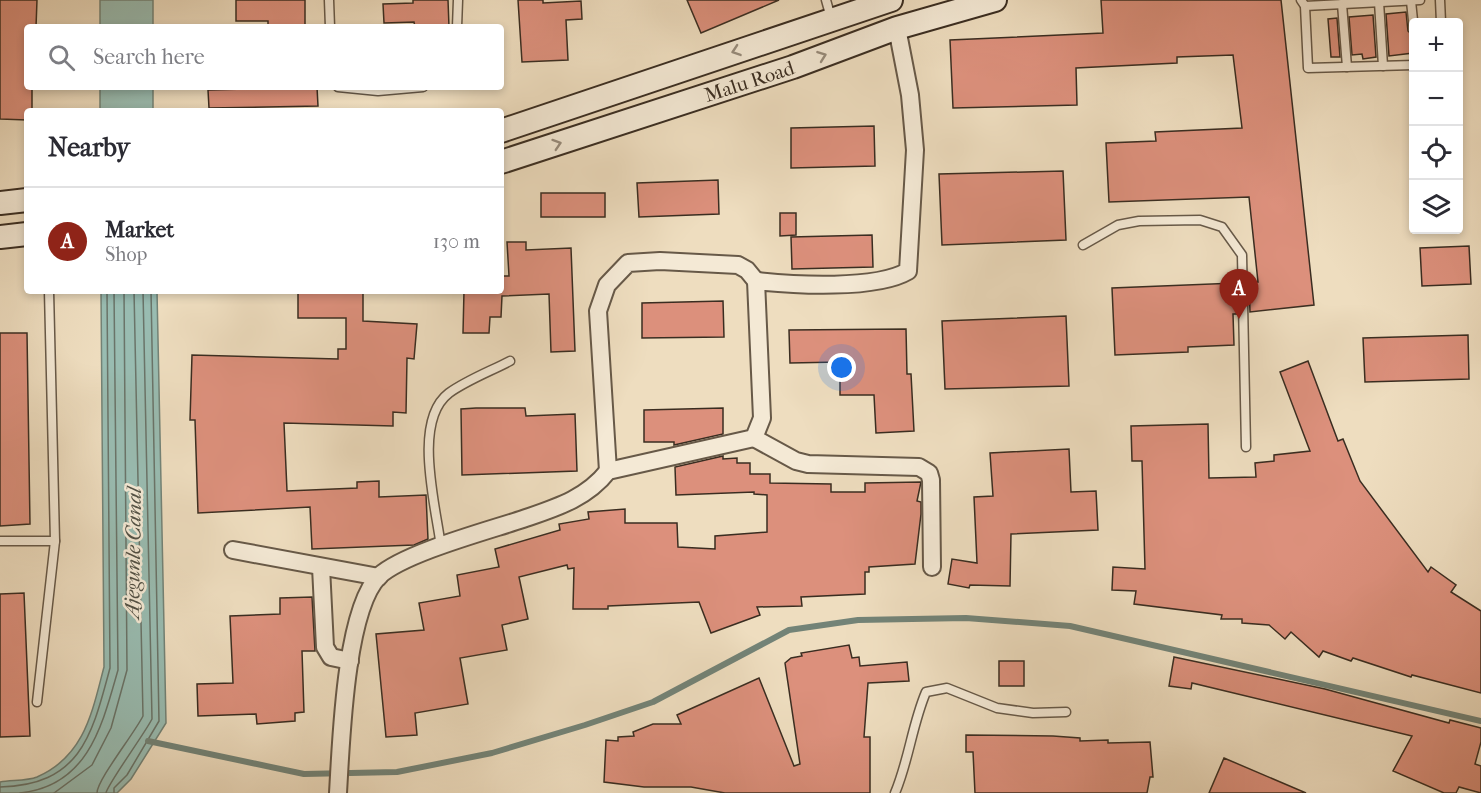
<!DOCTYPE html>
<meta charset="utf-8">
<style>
:root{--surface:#fff;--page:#f7f7f7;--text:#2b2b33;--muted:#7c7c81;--line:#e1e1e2;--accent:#8f2418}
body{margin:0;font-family:"IM FELL French Canon",serif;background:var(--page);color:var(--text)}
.controls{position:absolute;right:18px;top:18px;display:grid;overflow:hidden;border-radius:6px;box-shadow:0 3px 9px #0003}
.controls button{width:54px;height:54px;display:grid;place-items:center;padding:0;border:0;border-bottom:2px solid var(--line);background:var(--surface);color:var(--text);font:30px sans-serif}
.you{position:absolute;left:842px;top:368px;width:21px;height:21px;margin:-15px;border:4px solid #fff;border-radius:50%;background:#1a73e8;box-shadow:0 0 0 9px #1a73e833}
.badge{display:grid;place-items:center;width:39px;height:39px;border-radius:50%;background:var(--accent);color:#fff;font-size:20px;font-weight:700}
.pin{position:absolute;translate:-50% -50px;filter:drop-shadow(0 2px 3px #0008)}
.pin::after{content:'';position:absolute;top:32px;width:21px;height:18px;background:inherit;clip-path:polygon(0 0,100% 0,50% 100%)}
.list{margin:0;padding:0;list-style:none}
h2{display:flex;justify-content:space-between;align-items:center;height:78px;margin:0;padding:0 24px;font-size:26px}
h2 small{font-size:20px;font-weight:400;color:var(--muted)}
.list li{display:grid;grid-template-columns:39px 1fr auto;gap:18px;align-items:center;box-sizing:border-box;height:108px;padding:0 24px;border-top:2px solid var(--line)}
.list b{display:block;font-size:22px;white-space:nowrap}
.list p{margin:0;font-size:20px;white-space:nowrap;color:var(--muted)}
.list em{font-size:20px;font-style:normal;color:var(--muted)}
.icon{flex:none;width:33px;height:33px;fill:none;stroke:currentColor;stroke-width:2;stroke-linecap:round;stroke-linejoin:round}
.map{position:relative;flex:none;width:1481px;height:793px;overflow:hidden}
.search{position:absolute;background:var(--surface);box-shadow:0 3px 9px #0003;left:24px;top:24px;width:480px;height:66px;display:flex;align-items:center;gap:15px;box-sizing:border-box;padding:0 21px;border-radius:6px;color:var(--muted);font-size:22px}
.panel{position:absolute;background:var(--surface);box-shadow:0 3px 9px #0003;left:24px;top:108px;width:480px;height:186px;border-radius:6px}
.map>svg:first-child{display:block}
.water{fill:#99bcb1;stroke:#738377;stroke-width:1.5}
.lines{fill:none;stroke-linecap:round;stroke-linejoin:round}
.shore{stroke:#6a7469;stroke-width:1.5}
.stream{stroke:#738377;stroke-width:6}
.building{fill:#dc907c;stroke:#3a2d21;stroke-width:1.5}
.lane-casing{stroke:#675948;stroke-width:11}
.street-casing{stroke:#675948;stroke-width:20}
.secondary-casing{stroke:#3a2d21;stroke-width:26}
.lane{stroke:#f4e9d5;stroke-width:8}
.street{stroke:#f4e9d5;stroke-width:16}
.secondary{stroke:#f4e9d5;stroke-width:22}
.oneway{stroke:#978b7b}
.labels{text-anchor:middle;stroke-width:5;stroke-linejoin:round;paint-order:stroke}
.street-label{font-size:20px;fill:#3a2d21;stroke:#f4e9d5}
.water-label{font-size:21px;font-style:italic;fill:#525145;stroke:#f4e9d5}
</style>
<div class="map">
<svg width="1481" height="793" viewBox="0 0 1481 793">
<rect width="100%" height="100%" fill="#eeddbf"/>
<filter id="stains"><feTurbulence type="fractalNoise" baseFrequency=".00333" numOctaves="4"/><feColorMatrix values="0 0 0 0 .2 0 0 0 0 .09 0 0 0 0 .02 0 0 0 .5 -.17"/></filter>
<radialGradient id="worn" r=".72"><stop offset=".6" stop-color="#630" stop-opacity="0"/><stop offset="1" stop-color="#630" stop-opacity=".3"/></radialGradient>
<g class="water">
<rect x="100" y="0" width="53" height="27"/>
<rect x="100" y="87" width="53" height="24"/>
<path d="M101 291H157L166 723 131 779 117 793H0V782C11 780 27 781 37 777 85 756 92 712 104 667Z"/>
</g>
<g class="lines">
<g class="shore">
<path d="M0 787C81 785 92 735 110 668L107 291"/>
<path d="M20 793C88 786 102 726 118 670L114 291"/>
<path d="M54 793 92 765 111 728 127 670 124 291"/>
<path d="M97 793C97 780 134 734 143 716L134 291"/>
<path d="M106 793C107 785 145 733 152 719L143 291"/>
<path d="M114 793V788L127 775 159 721 151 291"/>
</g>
<path class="stream" d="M148 741 304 774 397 772 492 753 585 725 653 702 789 630 858 620 966 618 1070 626 1481 721"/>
</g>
<g class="building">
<path d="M0 0H37L36 27H27V87H32V111H27V120L0 119Z"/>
<path d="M236 0H305V27H268V21H236Z"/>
<path d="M413 0H448L449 27H415L414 22 384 23 383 4 413 3Z"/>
<path d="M518 0H543V3L581 1 582 19 566 20 568 60 522 62Z"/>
<path d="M687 0H779L701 33Z"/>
<path d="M1101 0H1281L1314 305 1250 312 1249 282H1258L1249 197 1109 202 1106 143 1156 141 1155 132 1242 128 1233 55 1177 57V63L1076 68 1077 105 953 108 950 40 1103 33Z"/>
<path d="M1406 12 1408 31 1413 36V53L1389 56 1386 14Z"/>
<path d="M1373 15 1376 57 1363 59 1362 54 1352 55 1349 17Z"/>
<path d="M1337 18 1340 57H1331L1328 19Z"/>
<path d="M317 87 318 106 209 108 208 90Z"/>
<path d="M874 126 875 166 791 168V128Z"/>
<path d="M1063 171 1066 240 942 245 939 174Z"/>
<path d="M718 180 719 214 639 217 637 183Z"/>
<rect x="541" y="193" width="64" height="24"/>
<path d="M780 213H796V235L780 236Z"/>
<path d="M872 235 873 267 792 269 791 237Z"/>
<path d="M507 242H526V250L571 248 575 351 551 352 549 294 502 296 501 317H490L489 333H463L464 291H501V276H509Z"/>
<path d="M1469 246 1471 284 1422 286 1420 248Z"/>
<path d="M1236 283 1237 314H1233L1234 345 1188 347V352L1115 355 1112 288Z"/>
<path d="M298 291H363V321L417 324 414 359 407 358 406 413 393 412V426L284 423 287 491 357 488V482L379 481V497L426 495 428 539 414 545 312 549 310 507 198 513 195 420H190L192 355 338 359V349H346V318H298Z"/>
<path d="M723 301 724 337 642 338V303Z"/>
<path d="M1066 316 1069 386 945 389 942 321Z"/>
<path d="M906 329 907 374H911L914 431 876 433 874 395H840V362L790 363 789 330Z"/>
<path d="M0 333H27L30 524 0 526Z"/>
<path d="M1468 335 1469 379 1365 382 1363 338Z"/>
<path d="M1308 361 1338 441 1343 439 1360 481 1428 572 1431 567 1456 585 1451 592 1481 611V693L1412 675 1411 677 1353 658 1351 661 1323 651 1319 657 1291 632 1285 639 1269 625 1242 623V619H1221L1222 615 1134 604 1136 591 1112 590 1113 567 1145 569 1142 461H1132L1131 426 1208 424 1209 478 1256 477 1255 463 1274 461V455L1310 451 1280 372Z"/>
<path d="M476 408H525L526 416 575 414 577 471 462 475 461 409Z"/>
<path d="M723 408V434L674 445V442H644V410Z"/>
<path d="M1069 449 1071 492 1096 491 1098 530 1011 534 1010 586 970 585 969 588 948 584 952 559 977 563 974 497 993 496 990 453Z"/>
<path d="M723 456V459L737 458V463H750V474H770V483L831 484V492H865V483L921 482 917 501 921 502V514L915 564 869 567V572H865V594L801 597 802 606 757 607 760 615 711 633 699 602 608 606V609H573L574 568 568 569 567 565 519 577 528 619 502 625 507 650 460 658 468 704 415 713 417 735 386 737 376 634 424 630 419 603 460 596 457 575 499 567 495 549 560 530 559 524 589 519 588 512 625 509V523H677L678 547 715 549V536L767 532V495L754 494V492L676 495 675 467Z"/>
<path d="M24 593 30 736 0 737V594Z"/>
<path d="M312 597 315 651H302L304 712 295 713V721L257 724 256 714 198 716 197 684 233 683 230 616 280 614V598Z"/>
<path d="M849 645 852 658 859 657 860 666 907 662 909 681 868 683 864 737H870V793H725L691 787H644L604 782 606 740 618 741V737L634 736 633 732 653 724H681L677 715 759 678 794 766 800 764 785 663 791 658 802 656 801 653Z"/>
<path d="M1174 657 1325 689 1449 723 1450 720 1481 728V742L1475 764 1481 766V793L1459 787 1456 793H1444L1393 771 1412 736 1192 683 1191 689 1169 686Z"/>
<rect x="999" y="661" width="25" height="25"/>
<path d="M966 735 1053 736 1080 738V741L1108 740V743L1150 742 1153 777H1150L1147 793H975L973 752H966Z"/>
<path d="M1224 758 1306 793H1209Z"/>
</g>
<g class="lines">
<defs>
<g id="lane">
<path d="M329 0 330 27"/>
<path d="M826 0 831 18"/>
<path d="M1301 0 1305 6 1308 68 1414 65"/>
<path d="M1440 0 1441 22"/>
<path d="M1411 1 1414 30"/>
<path d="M1379 2 1383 66"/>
<path d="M1342 4 1347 67"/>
<path d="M1305 6 1420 0"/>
<path d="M457 27 458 0"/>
<path d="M338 87 378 91 423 87"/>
<path d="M1083 245 1118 225 1139 221 1200 220 1222 227 1242 255 1246 447"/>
<path d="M0 541H55"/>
<path d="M441 547C436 506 412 421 449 393 467 380 491 371 510 361"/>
<path d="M37 702 55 541 49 291"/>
<path d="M895 793C909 760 912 725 926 692L947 688 997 708 1033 713 1066 712"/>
</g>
<g id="street">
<path d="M754 438 796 461 808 464 919 467 929 473 931 480 932 567"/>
<path d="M608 471 598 311 607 285 628 263 660 261 738 265 747 270 756 281"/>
<path d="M233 550 379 577"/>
<path d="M321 567 325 647 331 657 350 661"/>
<path d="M338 793C341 744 345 610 379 576 404 553 487 531 523 519 555 508 586 499 608 471L754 438 762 418 756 281C794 285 876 290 908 271L915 150 910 95 897 28"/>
</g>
<g id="secondary">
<path d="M501 131 891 0"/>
<path id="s1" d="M501 162 793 67 897 28 995 0"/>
<path d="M0 203 27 200"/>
<path d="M0 237 27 234"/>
</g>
</defs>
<use href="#lane" class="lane-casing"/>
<use href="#street" class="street-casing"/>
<use href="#secondary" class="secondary-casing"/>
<use href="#lane" class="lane"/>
<use href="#street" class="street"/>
<use href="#secondary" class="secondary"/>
</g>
<defs><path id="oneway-chevron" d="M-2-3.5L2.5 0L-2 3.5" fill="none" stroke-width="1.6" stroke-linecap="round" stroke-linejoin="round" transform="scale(1.5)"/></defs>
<g class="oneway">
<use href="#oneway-chevron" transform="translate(736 51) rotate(161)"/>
<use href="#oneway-chevron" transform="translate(822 56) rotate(-20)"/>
<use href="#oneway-chevron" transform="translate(557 144) rotate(-18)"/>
</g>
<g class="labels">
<g class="street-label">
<text dy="7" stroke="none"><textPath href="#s1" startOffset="261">Malu Road</textPath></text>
</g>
<g class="water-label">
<text transform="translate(133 553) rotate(-89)" y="7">Ajegunle Canal</text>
</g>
</g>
<rect width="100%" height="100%" filter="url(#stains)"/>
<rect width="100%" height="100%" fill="url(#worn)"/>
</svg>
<div class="controls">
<button>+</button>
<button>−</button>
<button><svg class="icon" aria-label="locate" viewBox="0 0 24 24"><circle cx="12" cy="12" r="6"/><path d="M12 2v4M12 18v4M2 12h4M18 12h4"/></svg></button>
<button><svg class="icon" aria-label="layers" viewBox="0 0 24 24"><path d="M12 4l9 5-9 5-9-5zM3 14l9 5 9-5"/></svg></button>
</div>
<div class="you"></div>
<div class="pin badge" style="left:1239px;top:319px">A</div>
<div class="search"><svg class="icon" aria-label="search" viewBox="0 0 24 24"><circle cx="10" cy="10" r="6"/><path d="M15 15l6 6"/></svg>Search here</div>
<section class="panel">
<h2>Nearby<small></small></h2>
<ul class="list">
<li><span class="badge">A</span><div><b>Market</b><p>Shop</p></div><em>130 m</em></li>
</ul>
</section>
</div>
